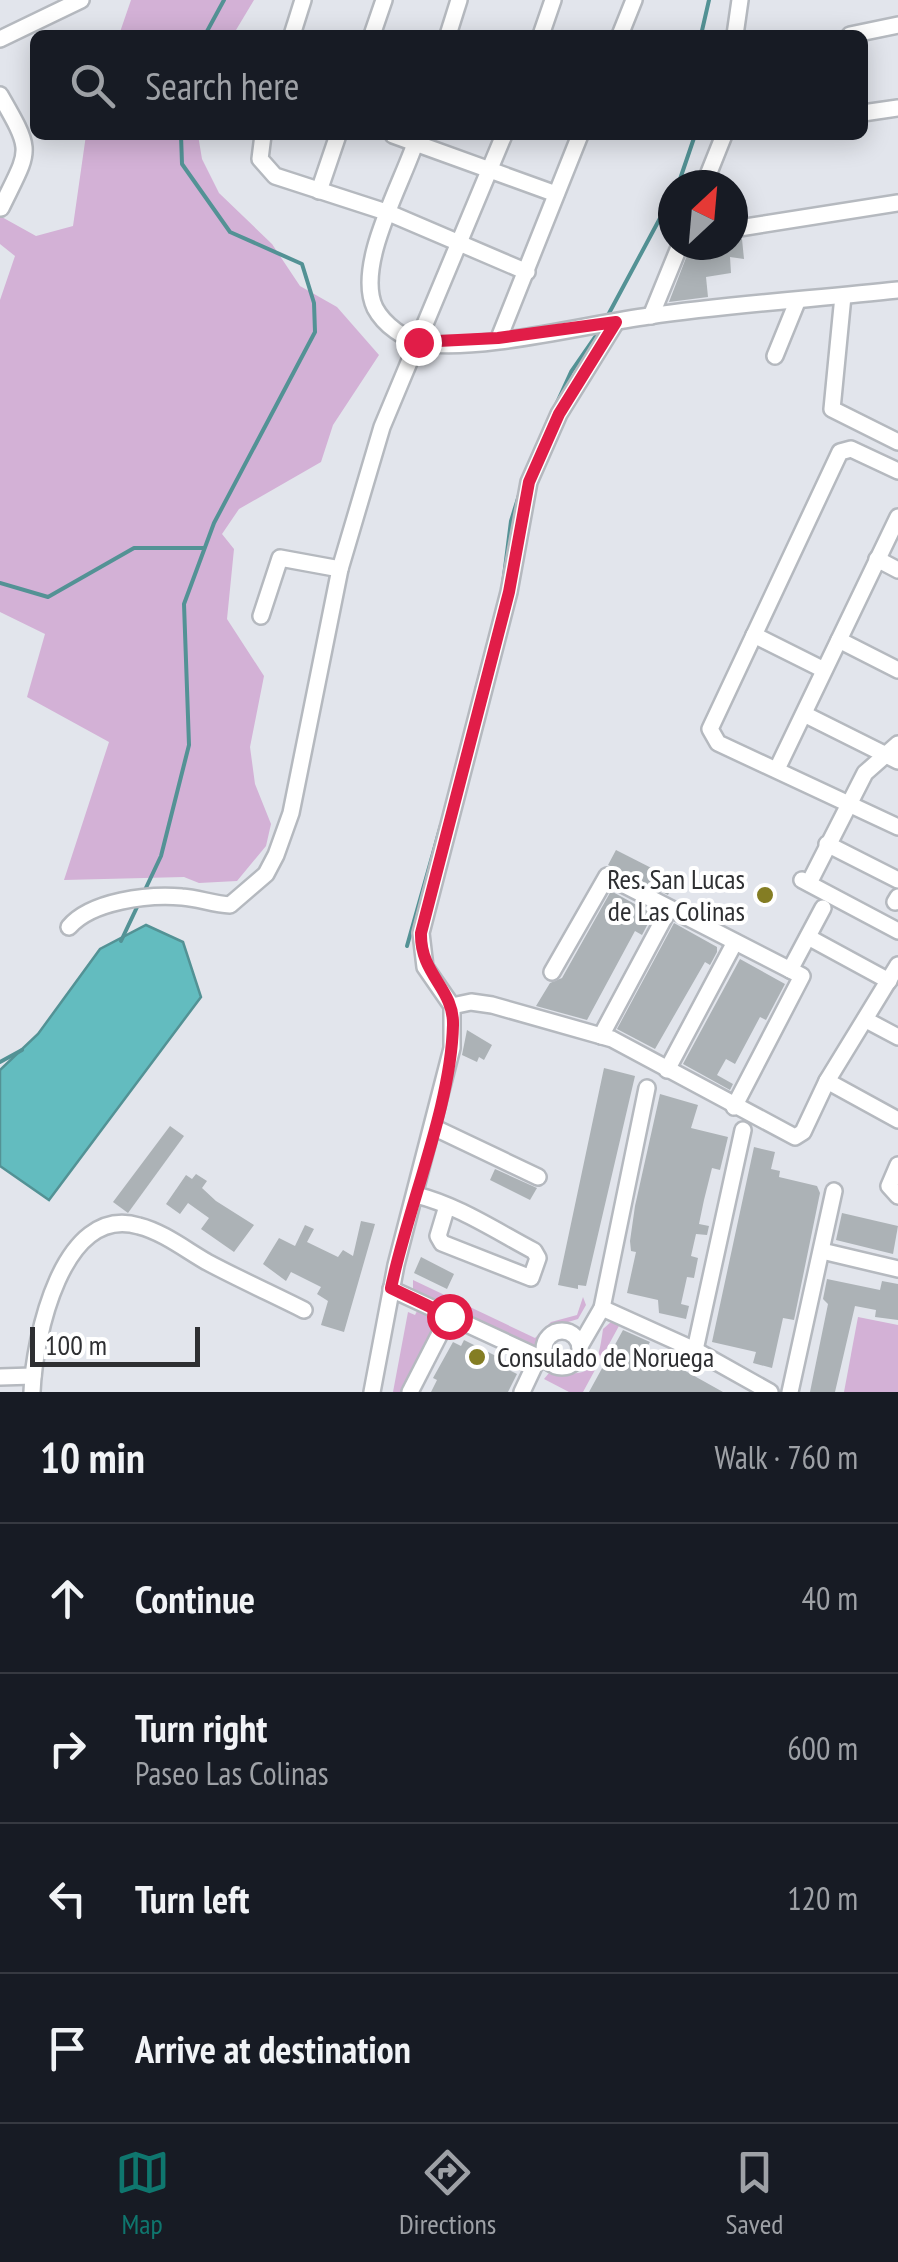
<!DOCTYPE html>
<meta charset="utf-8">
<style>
:root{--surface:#171b24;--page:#20242c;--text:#f1f3f6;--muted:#9ea1a6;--line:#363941;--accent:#0f766e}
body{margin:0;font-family:"PT Sans Narrow",sans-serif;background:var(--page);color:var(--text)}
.compass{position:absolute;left:658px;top:170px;width:90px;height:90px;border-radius:50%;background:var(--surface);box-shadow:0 5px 25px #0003;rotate:26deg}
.scale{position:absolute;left:30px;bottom:25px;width:170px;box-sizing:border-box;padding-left:10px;border:5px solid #2e2f32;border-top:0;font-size:28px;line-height:35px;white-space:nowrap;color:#2e2f32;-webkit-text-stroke:8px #fff;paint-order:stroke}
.stop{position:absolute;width:30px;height:30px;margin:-22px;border:8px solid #e11d48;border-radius:50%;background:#fff}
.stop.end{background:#e11d48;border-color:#fff;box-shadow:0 2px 10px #0008}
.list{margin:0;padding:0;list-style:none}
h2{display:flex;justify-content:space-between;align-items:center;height:130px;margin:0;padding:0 40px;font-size:42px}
h2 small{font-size:32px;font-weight:400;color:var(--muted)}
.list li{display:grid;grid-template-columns:65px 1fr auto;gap:30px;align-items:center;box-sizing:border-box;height:150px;padding:0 40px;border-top:2px solid var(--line)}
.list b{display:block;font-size:38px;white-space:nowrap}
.list p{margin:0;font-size:32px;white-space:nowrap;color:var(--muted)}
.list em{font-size:32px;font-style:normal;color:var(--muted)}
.icon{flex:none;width:55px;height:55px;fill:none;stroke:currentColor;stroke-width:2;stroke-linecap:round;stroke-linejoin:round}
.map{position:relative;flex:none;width:898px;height:1392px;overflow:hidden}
.search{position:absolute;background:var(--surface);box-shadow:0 5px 25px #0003;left:30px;right:30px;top:30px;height:110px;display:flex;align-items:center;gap:25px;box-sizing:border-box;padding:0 35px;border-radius:15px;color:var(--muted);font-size:38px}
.sheet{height:730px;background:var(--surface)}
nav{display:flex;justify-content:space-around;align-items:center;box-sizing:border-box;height:140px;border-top:2px solid var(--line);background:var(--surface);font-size:28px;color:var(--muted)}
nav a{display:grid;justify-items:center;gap:5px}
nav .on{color:var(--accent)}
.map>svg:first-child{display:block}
.green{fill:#d3b1d6}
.water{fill:#63bcbf;stroke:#539295;stroke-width:2.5}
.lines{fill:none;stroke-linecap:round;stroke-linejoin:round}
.stream{stroke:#539295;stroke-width:4}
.building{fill:#acb2b6}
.minor-casing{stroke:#b5b9bf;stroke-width:20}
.minor{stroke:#fff;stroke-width:15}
.route{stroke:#e11d48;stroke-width:12}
.poi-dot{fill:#847d23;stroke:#fff;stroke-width:4}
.labels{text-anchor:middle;stroke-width:8;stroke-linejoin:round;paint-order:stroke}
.poi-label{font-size:28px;fill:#2e2f32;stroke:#fff;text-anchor:end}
</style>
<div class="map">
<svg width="898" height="1392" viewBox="0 0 898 1392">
<rect width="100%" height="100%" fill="#e2e5ec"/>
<g class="green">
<path d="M131 0H254L233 35H119Z"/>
<path d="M86 135H198L202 159 219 193 272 244 300 286 337 307 379 355 333 425 321 462 239 509 222 534 234 549 227 619 264 676 250 747 255 784 271 824 266 846 237 881 199 883 184 877 64 880 109 742 27 697 45 634 0 612V300L15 256 0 244V216L36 236 73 226Z"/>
<path d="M413 1280 535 1338 551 1322 577 1315 583 1297 586 1305 578 1319 548 1328 540 1344 533 1346 413 1290Z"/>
<path d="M419 1307 441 1317 402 1392H393L408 1312 415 1315Z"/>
<path d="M858 1317 898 1325V1392H844Z"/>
<path d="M612 1321 620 1324 583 1392H569L544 1379 549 1373C591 1375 597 1374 603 1329Z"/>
</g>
<path class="water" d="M146 925 183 942 201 997 49 1200 0 1166V1070L38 1034 100 949Z"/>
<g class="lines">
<g class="stream">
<path d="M205 35 224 0"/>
<path d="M701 35 709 0"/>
<path d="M678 185 695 135"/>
<path d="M607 317 673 194"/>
<path d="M534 453 571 372 600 330"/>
<path d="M0 583 48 597 134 548H204"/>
<path d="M503 584 511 521 519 495"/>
<path d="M476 690 494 622"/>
<path d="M144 892 161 856 189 745 184 604 214 523 315 332 314 303 302 264 230 232 182 164 181 135"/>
<path d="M121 941 138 905"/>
<path d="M407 946 441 825"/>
<path d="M0 1062 22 1050"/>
</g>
</g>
<g class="building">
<path d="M742 239 744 259 730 257 731 273 706 277 708 297 669 302 691 245H733V240Z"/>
<path d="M616 850 675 880 668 895 608 865Z"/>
<path d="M611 891 653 914 642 935 635 931 587 1020 536 1006 550 983 562 978Z"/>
<path d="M674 923 717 947V952L710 965 705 962 655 1049 617 1029Z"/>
<path d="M740 959 785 984 766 1020 760 1017 735 1064 726 1059 717 1075 733 1084 730 1090 683 1064Z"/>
<path d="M467 1030 492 1045 484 1060 479 1057 477 1062 462 1055Z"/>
<path d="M604 1068 635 1076 586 1286 578 1285V1289L558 1285Z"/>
<path d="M660 1094 698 1105 691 1128 728 1137 720 1170 712 1168 704 1200 699 1224 709 1226 707 1235 696 1234 691 1256 698 1258 694 1278 687 1277 681 1304 689 1306 686 1319 659 1313 658 1300 627 1293 636 1252 631 1251 630 1241 635 1206Z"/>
<path d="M170 1126 184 1136 128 1213 113 1202Z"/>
<path d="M754 1147 775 1152 771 1169 780 1171 779 1177 817 1186 820 1193 794 1320 783 1318 772 1368 753 1363 756 1352 712 1342Z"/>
<path d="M495 1169 537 1188 530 1200 490 1180Z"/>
<path d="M196 1174 207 1181 202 1188 216 1201 254 1225 234 1252 201 1229 209 1218 188 1203 180 1214 166 1204 186 1175 192 1179Z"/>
<path d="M842 1213 898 1226 893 1254 836 1240Z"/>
<path d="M361 1221 375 1224 344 1332 321 1325 328 1301 317 1294 321 1287 291 1272 286 1281 263 1264 279 1238 295 1246 305 1225 314 1229 307 1242 338 1257 343 1250 353 1256Z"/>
<path d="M421 1257 454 1274 447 1289 414 1273Z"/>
<path d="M827 1279 880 1290 882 1281 898 1284V1320L875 1317 876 1310 855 1306 835 1392H810L828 1304 823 1299Z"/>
<path d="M623 1330 650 1342 646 1349 723 1392H589Z"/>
<path d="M464 1340 512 1364 509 1370 517 1374 508 1392H431L437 1380 433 1378 453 1342 461 1346Z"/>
</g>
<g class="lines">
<defs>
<g id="minor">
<path d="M292 35 303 0"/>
<path d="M372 35 384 0"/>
<path d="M448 35 459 0"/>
<path d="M541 35 553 0"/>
<path d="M620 35 634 0"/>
<path d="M735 35 740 0"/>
<path d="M850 35 898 25"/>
<path d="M0 39 81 0"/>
<path d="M0 95C34 154 30 148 1 208"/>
<path d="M863 113 898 108"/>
<path d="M263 135 260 159 275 176 389 213 527 272"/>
<path d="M393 135 556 194"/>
<path d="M418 135C405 179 354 264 375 308 384 325 405 340 423 343 479 352 589 324 649 316 731 304 815 299 898 290"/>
<path d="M704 185 724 135"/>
<path d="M319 191 338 135"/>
<path d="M733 229 898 203"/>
<path d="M843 296 832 409 898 442"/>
<path d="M651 316 680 245"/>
<path d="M499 338 580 135"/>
<path d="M775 356 797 302"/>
<path d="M898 471 851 449 840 452 710 729 718 743 898 827"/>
<path d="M877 559 898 570"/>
<path d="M261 616 280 558 340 569"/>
<path d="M754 635 824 670"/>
<path d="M839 640 898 670"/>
<path d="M804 714 898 761"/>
<path d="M777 769 898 517"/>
<path d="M827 844 898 880"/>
<path d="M802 880 898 931"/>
<path d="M809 883 865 773 898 744"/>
<path d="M895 902 898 897"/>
<path d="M69 927C91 901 148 894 182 897 198 898 213 904 230 905L266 874 276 855 291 813 340 569 382 427 504 135"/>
<path d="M808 937 889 981"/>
<path d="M790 970 823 908"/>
<path d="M552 972 607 876 802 976 734 1107"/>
<path d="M452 1006 471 1002 492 1005 612 1039 795 1137 803 1132 827 1081 898 965"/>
<path d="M866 1020 898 1037"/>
<path d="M601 1036 669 909"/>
<path d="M667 1070 735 942"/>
<path d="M827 1081 898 1120"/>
<path d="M433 1127 538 1177"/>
<path d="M898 1165 889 1186 898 1196"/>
<path d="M416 1195C457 1205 496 1231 534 1251L538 1258 531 1278 442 1243 438 1236 447 1206"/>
<path d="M822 1251 898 1269"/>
<path d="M391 1289 553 1364"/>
<path d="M602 1308 695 1350 770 1392"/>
<circle cx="562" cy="1349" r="18"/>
<path d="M580 1346 602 1308 647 1088"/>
<path d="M695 1350 743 1130"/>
<path d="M0 1377 33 1376"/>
<path d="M32 1392C34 1339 62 1203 139 1226 163 1232 186 1250 207 1262 239 1279 272 1294 304 1310"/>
<path d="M372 1392 396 1265 452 1048V1006L425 967 421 933 509 592 529 482 559 414 616 322"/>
<path d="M410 1392 449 1316"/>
<path d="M522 1392 537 1360"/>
<path d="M790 1392 834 1191"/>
</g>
</defs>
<use href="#minor" class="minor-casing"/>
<use href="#minor" class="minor"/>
</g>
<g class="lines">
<path class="route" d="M418 342 498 338 616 322 559 414 529 482 509 592 421 933C420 975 454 988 453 1025 451 1107 408 1206 391 1288L449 1316"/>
</g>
<g class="poi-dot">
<circle cx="765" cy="895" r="10"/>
<circle cx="477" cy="1357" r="10"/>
</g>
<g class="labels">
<g class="poi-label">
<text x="745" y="889">Res. San Lucas<tspan x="745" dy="32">de Las Colinas</tspan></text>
<text x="497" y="1367" text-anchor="start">Consulado de Noruega</text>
</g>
</g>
</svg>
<svg class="compass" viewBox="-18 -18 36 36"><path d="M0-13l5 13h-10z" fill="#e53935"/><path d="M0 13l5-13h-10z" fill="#9ea1a6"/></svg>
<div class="scale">100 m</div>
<div class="stop" style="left:449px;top:1316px"></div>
<div class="stop end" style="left:418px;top:342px"></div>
<div class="search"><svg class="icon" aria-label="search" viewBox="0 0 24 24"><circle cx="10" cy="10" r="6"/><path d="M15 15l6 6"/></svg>Search here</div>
</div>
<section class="sheet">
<h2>10 min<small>Walk · 760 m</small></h2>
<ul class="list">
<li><svg class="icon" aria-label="ahead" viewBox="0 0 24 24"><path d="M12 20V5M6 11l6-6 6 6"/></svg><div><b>Continue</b></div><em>40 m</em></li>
<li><svg class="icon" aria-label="right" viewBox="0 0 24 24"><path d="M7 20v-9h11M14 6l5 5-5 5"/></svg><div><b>Turn right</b><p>Paseo Las Colinas</p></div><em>600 m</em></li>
<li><svg class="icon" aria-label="left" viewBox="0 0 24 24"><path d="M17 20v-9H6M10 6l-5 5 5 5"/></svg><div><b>Turn left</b></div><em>120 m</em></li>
<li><svg class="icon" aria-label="arrive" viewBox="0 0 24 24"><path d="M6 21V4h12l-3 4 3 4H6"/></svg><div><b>Arrive at destination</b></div></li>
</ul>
</section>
<nav>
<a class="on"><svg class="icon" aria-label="map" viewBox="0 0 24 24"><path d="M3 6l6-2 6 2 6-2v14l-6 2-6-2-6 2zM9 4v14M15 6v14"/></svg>Map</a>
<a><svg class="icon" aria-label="directions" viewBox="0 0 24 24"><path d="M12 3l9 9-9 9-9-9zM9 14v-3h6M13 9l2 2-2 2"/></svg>Directions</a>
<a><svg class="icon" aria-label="saved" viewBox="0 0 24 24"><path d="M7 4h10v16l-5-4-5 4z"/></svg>Saved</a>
</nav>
